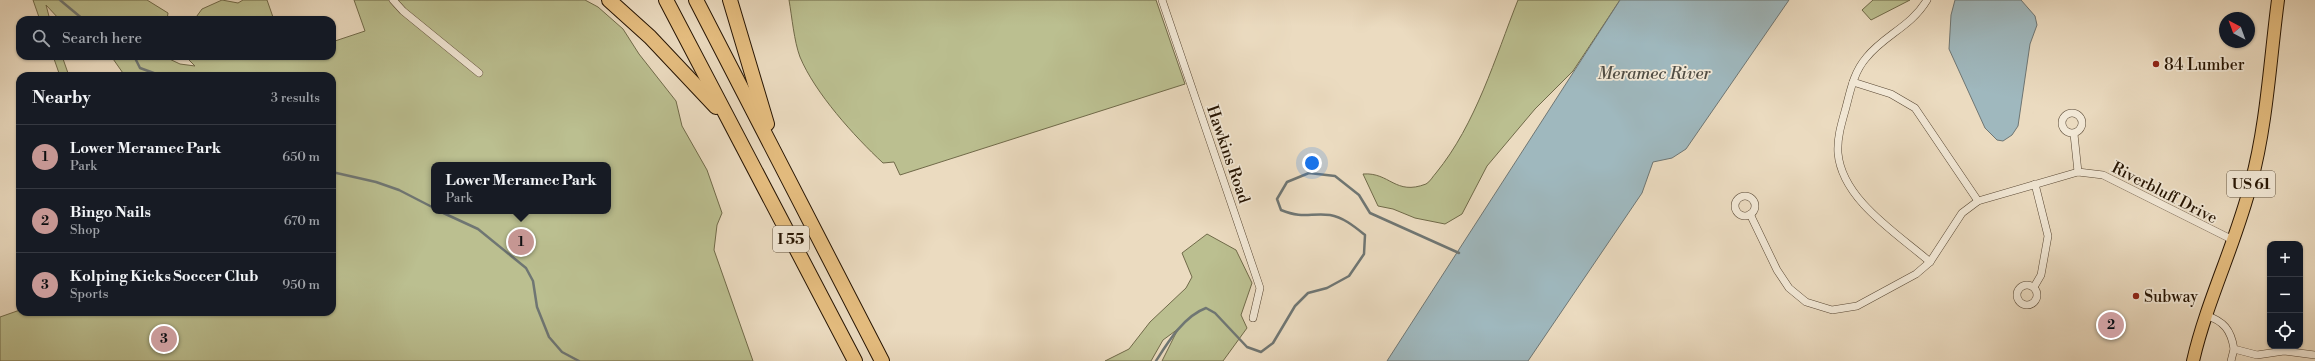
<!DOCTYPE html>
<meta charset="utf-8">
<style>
:root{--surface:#171b24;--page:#242831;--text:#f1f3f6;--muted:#9ea1a6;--line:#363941;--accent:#c59692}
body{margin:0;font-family:"Libre Bodoni",serif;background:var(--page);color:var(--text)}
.controls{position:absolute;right:12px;bottom:12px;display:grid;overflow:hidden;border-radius:8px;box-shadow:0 1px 3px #0004}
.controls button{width:36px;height:36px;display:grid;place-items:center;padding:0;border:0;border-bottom:1px solid var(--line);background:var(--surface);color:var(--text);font:20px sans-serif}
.compass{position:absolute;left:2219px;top:12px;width:36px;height:36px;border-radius:50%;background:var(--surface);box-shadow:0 1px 3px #0004;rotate:319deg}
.you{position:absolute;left:1312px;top:163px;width:14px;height:14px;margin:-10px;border:3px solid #fff;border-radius:50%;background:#1a73e8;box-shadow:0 0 0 6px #1a73e833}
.badge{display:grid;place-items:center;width:26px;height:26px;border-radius:50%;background:var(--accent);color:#111;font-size:13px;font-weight:700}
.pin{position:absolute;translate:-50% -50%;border:2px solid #fff;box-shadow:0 1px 4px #0006}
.popup{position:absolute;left:431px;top:162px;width:180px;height:52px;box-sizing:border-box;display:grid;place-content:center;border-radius:8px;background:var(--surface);filter:drop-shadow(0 1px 3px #0005);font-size:13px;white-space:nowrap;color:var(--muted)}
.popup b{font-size:15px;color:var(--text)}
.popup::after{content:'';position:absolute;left:50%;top:100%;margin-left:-8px;border:8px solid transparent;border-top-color:var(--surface)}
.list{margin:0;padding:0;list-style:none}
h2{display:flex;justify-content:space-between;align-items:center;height:52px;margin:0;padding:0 16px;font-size:17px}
h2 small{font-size:13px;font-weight:400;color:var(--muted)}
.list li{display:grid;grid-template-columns:26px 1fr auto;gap:12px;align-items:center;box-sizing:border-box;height:64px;padding:0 16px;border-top:1px solid var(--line)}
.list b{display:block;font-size:15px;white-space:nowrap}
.list p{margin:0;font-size:13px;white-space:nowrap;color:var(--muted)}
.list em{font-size:13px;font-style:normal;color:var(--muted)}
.icon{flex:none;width:22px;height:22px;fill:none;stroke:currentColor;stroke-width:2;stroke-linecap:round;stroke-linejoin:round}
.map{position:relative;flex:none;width:2315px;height:361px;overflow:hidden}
.search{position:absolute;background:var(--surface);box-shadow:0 1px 3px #0004;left:16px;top:16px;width:320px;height:44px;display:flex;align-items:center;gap:10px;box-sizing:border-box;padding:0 14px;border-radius:12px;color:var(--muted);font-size:15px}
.panel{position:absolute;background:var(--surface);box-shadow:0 1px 3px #0004;left:16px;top:72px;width:320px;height:244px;border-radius:12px}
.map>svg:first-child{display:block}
.green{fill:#bbbf90;stroke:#706a49;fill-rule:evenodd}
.water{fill:#9fb8be;stroke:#6f7673}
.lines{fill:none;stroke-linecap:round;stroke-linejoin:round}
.stream{stroke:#6f7673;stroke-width:2.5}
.street-casing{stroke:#574632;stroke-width:8}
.primary-casing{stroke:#261402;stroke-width:14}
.highway-casing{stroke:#261402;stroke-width:16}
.street{stroke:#f2e8d6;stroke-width:7}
.primary{stroke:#e6be80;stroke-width:12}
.highway{stroke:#e6be80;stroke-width:14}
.poi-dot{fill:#8f2418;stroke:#f2e8d6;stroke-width:1.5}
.labels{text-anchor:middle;stroke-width:3.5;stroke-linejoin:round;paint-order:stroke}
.shield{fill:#f2e8d6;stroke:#635442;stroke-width:1}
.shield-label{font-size:15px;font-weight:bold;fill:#261402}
.poi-label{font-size:16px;fill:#261402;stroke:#f2e8d6;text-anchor:start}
.street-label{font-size:16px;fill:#261402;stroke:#f2e8d6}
.water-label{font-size:17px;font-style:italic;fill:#504d44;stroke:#f2e8d6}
</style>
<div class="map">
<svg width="2315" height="361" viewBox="0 0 2315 361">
<rect width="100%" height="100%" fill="#ebdbc0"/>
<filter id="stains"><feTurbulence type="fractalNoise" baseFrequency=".005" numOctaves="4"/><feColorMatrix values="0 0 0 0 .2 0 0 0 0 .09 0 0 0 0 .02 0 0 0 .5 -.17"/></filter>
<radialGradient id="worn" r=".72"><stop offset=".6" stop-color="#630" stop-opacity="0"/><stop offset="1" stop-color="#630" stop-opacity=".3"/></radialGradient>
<g class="green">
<path d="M33 0H147L168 13 167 20H60L46 5 50 20H40Z"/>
<path d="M222 0 238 3 243 0H267L274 20H194L202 9Z"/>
<path d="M354 0H585L598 7 623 29 639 54 676 101 682 126 707 170 722 213 717 225 714 250 753 361H0V317L20 310V312H332V76H125L111 56H163L180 64 195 66 185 56H332V42L365 31ZM434 165H608V211H434Z"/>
<path d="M789 0H1156L1185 84 900 175 894 162 883 163C854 136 815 93 800 57 794 41 792 17 789 0Z"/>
<path d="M1518 0H1620L1573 71 1535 109 1487 166 1462 214 1445 224 1415 218 1393 209 1378 206 1363 174C1390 172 1395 196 1426 184 1430 182 1433 176 1436 173 1476 124 1495 58 1518 0Z"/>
<path d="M1873 0H1910L1871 20 1862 10Z"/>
<path d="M53 56H62L69 76H60Z"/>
<path d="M1207 234 1236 250 1252 283 1241 315 1247 328 1223 361H1162L1178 329 1163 340 1151 361H1105L1129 349 1150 322 1186 288 1192 277 1182 253Z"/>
</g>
<g class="water">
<path d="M1620 0H1789L1686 149 1672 158 1653 162 1642 193 1528 361H1387Z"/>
<path d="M1955 0H2021L2035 16 2037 25 2030 44 2018 126 2012 135 2003 141 1997 140 1985 128 1949 49 1951 15Z"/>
</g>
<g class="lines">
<g class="stream">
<path d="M60 0 84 20"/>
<path d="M134 56 140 68 162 76"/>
<path d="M332 172 376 182 399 190 434 208"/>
<path d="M439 211 478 229 526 268 533 281 537 307 549 337 562 352 579 361"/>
<path d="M1156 361C1168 342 1184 316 1206 308L1215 313 1247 347 1261 352 1273 343 1295 306 1308 293 1327 288 1349 276 1364 254 1365 235C1355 227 1343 217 1330 215 1309 213 1303 219 1281 210L1277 199 1287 182 1309 173 1335 176 1359 195 1370 213 1459 253"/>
</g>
<defs>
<g id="street">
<path d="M393 0 403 11 479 73"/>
<path d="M1162 0 1260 288 1253 318"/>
<path d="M1927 0C1911 27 1884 35 1866 58 1853 73 1850 93 1845 111 1841 125 1837 139 1838 153 1842 200 1898 234 1930 262"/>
<path d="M1853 82 1891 94 1915 108 1978 201"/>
<circle cx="2072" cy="123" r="10"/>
<path d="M2074 134 2078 172"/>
<circle cx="1745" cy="206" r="10"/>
<path d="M1750 214 1777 270 1789 288 1806 302 1832 310 1857 306 1916 274 1930 262 1962 213 1978 201 2078 172 2103 175 2233 240"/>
<circle cx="2027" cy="295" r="10"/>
<path d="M2034 287 2041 275 2048 236 2035 184"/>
<path d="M2205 315C2224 321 2231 330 2234 349L2257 355 2284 351 2315 355"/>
<path d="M2231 361 2234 349"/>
</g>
<path id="primary" d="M2193 361C2207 300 2236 243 2251 183 2267 124 2270 60 2278 0"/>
<g id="highway">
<path d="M609 0 650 37 716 107"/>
<path d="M666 0 855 361"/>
<path d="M696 0 882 361"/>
<path d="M730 0 767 124"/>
</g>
</defs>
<use href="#street" class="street-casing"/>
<use href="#primary" class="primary-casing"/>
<use href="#highway" class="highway-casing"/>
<use href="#street" class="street"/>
<use href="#primary" class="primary"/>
<use href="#highway" class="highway"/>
</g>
<g class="poi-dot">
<circle cx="2156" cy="64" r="4"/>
<circle cx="2136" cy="296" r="4"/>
</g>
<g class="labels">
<g class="shield">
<rect x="2227" y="171" width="48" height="26" rx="3"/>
<rect x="773" y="226" width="36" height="26" rx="3"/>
</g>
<g class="shield-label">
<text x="2251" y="189">US 61</text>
<text x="791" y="244">I 55</text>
</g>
<g class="poi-label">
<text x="2164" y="70">84 Lumber</text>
<text x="2144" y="302">Subway</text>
</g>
<g class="street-label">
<text transform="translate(1229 154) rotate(71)" y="6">Hawkins Road</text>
<text transform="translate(2165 192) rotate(27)" y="6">Riverbluff Drive</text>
</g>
<g class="water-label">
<text x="1654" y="79">Meramec River</text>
</g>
</g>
<rect width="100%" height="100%" filter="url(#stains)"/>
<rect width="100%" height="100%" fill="url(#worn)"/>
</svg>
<div class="controls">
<button>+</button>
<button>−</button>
<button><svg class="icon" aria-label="locate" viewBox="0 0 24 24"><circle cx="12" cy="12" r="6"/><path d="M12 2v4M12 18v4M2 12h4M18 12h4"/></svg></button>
</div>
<svg class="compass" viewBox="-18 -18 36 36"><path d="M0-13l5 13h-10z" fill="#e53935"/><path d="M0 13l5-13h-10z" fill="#9ea1a6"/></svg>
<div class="you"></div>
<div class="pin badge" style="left:521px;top:242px">1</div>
<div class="popup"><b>Lower Meramec Park</b>Park</div>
<div class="pin badge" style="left:2111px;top:325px">2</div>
<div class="pin badge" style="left:164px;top:339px">3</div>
<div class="search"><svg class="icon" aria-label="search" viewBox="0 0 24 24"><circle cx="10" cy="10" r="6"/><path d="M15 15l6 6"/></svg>Search here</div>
<section class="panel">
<h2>Nearby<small>3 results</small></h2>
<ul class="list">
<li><span class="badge">1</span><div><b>Lower Meramec Park</b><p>Park</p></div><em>650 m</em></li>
<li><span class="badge">2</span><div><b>Bingo Nails</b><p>Shop</p></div><em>670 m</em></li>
<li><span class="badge">3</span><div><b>Kolping Kicks Soccer Club</b><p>Sports</p></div><em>950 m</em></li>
</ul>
</section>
</div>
